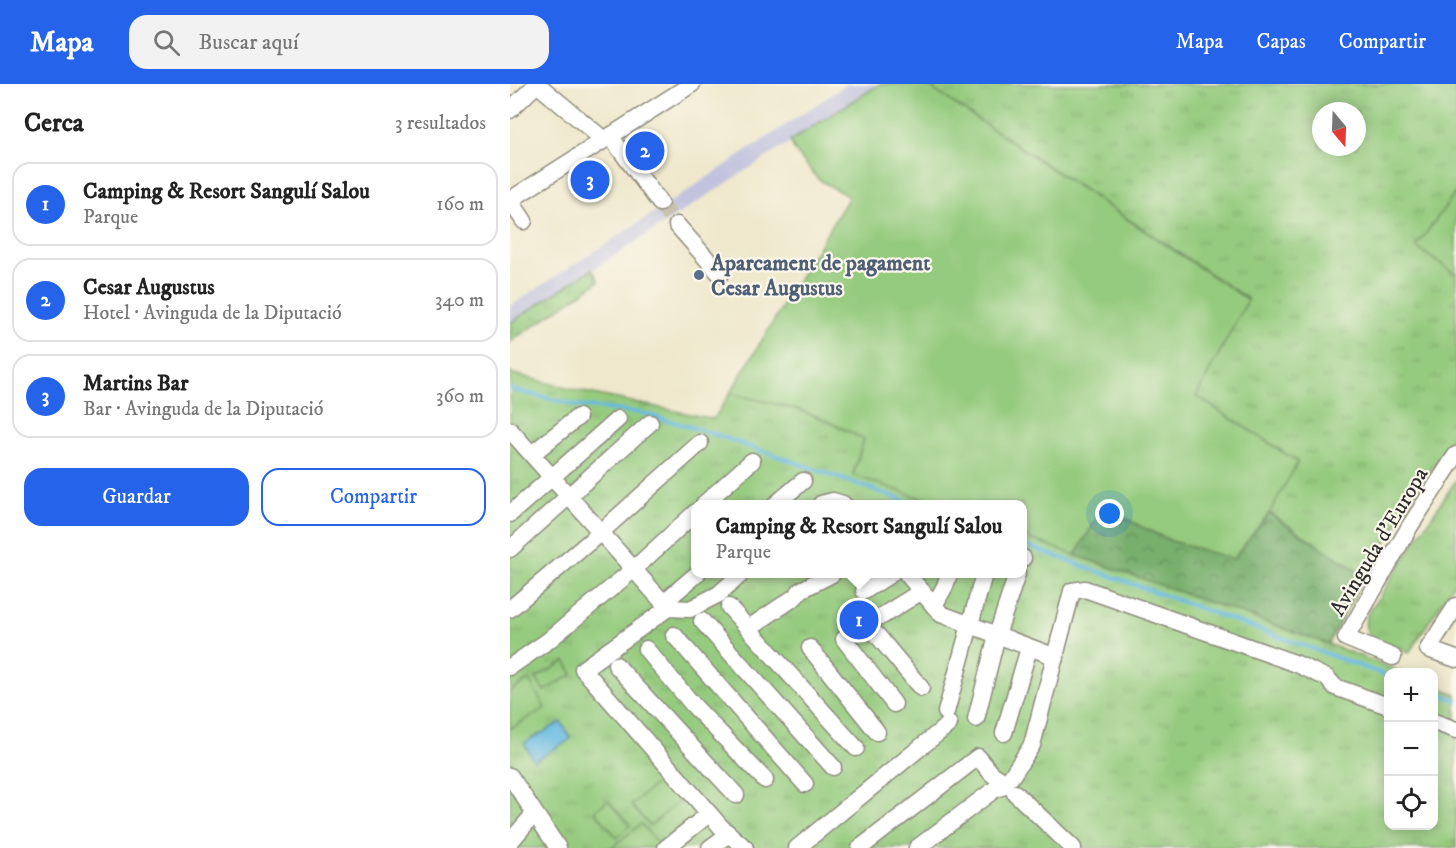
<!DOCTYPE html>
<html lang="es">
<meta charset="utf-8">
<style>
:root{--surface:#fff;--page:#f2f2f2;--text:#222;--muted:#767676;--line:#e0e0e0;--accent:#2563eb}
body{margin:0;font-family:"IM FELL DW Pica",serif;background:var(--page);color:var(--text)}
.controls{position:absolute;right:18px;bottom:18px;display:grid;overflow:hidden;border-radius:12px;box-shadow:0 3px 15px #0003}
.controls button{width:54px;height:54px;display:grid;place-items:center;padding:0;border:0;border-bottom:2px solid var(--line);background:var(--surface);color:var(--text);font:30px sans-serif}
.compass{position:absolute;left:802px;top:18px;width:54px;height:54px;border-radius:50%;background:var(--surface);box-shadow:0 3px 15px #0003;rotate:161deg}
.you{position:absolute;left:600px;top:430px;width:21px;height:21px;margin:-15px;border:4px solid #fff;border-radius:50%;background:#1a73e8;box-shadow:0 0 0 9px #1a73e833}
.badge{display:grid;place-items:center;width:39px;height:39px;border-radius:50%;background:var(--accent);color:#fff;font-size:20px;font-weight:700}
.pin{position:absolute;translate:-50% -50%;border:3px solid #fff;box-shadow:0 2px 6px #0006}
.popup{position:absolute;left:181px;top:416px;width:336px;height:78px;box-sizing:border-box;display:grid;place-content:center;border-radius:12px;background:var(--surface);filter:drop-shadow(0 2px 4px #0005);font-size:20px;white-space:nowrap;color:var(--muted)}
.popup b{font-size:22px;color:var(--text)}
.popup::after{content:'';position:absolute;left:50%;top:100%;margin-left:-12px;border:12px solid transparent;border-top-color:var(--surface)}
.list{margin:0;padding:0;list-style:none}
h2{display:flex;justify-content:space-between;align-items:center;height:78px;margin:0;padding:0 24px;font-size:26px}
h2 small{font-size:20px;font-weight:400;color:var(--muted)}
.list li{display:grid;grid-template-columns:39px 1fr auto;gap:18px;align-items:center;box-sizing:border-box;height:84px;margin:0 12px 12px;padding:0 12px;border:2px solid var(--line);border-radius:18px}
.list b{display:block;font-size:22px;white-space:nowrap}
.list p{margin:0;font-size:20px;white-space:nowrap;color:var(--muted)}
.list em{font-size:20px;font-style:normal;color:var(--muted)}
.actions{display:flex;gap:12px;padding:18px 24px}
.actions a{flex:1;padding:14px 0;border:2px solid var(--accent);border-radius:18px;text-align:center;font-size:21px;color:var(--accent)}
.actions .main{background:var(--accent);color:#fff}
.icon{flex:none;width:33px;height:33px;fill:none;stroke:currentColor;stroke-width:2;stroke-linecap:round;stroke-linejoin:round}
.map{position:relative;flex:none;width:946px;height:764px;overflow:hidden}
header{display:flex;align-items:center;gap:36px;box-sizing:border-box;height:84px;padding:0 30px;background:var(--accent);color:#fff}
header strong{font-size:28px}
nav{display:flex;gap:33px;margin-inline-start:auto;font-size:21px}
.search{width:420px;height:54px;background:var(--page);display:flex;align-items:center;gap:15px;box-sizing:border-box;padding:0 21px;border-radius:18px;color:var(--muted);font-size:22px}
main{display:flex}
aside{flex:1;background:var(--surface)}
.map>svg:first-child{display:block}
.railway{fill:#c1c2dd}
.grass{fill:url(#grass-tufts);stroke:#607b54;stroke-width:1.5;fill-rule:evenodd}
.forest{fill:url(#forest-crowns);stroke:#526d4c;stroke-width:1.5}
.garden{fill:#95cb7e;stroke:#607b54;stroke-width:1.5}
.water{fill:#66b9e1;stroke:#487286;stroke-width:1.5}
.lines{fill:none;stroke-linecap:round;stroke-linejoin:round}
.stream{stroke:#66b9e1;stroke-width:4}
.minor-tunnel{stroke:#c8c2ac;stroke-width:16;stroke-dasharray:16 8;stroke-linecap:butt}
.minor-casing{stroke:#8d8a7c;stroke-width:19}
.minor{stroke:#fff;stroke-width:16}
.service-dot{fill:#5c6f8a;stroke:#fbf7ec;stroke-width:2}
.labels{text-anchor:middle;stroke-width:4.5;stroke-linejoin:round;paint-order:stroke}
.service-label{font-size:22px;font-weight:bold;fill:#4e5e75;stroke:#fbf7ec;text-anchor:start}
.street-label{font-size:22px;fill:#2b2b2b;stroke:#fbf7ec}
</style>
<header>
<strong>Mapa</strong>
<div class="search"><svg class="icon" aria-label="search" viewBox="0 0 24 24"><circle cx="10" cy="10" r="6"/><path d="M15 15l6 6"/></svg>Buscar aquí</div>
<nav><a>Mapa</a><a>Capas</a><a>Compartir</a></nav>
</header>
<main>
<aside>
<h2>Cerca<small>3 resultados</small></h2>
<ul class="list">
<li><span class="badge">1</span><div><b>Camping &amp; Resort Sangulí Salou</b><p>Parque</p></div><em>160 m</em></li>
<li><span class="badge">2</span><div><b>Cesar Augustus</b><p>Hotel · Avinguda de la Diputació</p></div><em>340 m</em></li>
<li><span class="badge">3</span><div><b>Martins Bar</b><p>Bar · Avinguda de la Diputació</p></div><em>360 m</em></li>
</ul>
<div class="actions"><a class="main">Guardar</a><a>Compartir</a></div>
</aside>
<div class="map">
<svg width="946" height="764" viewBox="0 0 946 764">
<defs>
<pattern id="grass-tufts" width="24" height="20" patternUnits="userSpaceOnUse" patternTransform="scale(1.5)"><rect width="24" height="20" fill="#95cb7e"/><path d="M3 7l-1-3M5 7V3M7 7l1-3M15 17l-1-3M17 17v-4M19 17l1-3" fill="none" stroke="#81ae6d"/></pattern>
<pattern id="forest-crowns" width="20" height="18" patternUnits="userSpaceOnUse" patternTransform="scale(1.5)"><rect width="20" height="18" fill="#78af6d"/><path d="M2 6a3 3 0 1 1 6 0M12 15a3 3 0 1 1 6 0" fill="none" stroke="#638f5a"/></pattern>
</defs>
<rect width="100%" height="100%" fill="#fbf7ec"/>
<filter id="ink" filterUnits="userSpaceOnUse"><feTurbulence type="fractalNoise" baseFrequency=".0167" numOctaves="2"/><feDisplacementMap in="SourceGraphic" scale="12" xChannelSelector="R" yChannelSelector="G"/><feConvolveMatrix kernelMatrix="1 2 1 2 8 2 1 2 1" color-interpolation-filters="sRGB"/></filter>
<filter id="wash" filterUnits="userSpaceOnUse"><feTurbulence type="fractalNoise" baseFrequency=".008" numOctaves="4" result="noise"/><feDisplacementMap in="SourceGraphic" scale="24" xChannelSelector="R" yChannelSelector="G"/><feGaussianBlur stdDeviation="1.35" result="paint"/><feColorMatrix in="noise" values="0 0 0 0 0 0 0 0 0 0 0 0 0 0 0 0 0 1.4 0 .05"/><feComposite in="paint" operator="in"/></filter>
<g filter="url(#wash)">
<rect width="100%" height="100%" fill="#efe8cc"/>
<path class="railway" d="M337 0H370L0 239V222L159 119Z"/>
<g class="grass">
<path d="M415 0H946V110L906 163 946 190V346L855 492 759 429 787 377 686 312 738 215ZM811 27H847V63H811Z"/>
<path d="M82 185 89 197 0 258V239Z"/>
<path d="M0 289 64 306 204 335 220 309 287 325 313 335 354 355 343 390 428 420H186V490H512L513 452 818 560 892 588H878V742H924V601L946 610V764H0Z"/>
<path d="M946 396V496L899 569C879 561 848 557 857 531Z"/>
</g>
<path class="forest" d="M594 422 632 443 661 457 723 475 759 429 855 492 818 560 565 471Z"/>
<g class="garden">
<path d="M370 0H415L738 216 686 312 788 378 759 429 723 475 662 457 632 443 594 422 565 471 513 452 512 420H428L343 391 354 355 313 335 287 325 220 309 339 113 308 95 285 67 280 57Z"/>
<path d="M945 109 946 110V190L906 163Z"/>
<path d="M55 577 63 590 34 607 26 594Z"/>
<path d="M19 596 35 624 0 645V607Z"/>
<path d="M157 690 175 712 140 742 121 721Z"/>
<path d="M98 716 120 741 107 754 85 727Z"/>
<path d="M131 740 150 762 147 764H101Z"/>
</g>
<path class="water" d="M51 638 61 655 24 677 14 659Z"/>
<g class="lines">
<g class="stream">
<path d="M0 305 69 322 132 329 198 348 404 420"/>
<path d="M512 460 878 592"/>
<path d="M924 608 946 616"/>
</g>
</g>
</g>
<g filter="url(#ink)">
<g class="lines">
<path class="minor-tunnel" d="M150 119 167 141"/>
<defs>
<g id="minor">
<path d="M27 0 94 56"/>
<path d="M0 26 27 0"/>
<path d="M100 52 150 119"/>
<path d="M14 137 0 116 182 0"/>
<path d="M167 141 210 190"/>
<path d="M0 346 158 524 73 585 211 743 235 764"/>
<path d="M22 370 68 333"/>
<path d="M194 420 242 377"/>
<path d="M266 420 293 397"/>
<path d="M311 420 323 417 333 420"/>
<path d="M0 430 108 335"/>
<path d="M0 465 140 339"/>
<path d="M512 474H513"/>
<path d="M397 490 431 530 546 573"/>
<path d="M354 507 381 490"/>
<path d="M154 518 187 490"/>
<path d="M424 522 435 502 439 490"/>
<path d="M946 522 918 565 946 575"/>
<path d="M219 523 346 664"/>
<path d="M158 524 180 525 209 510 231 490"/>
<path d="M0 525 91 448 190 359"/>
<path d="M372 532 412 507"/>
<path d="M192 537 323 683"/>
<path d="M239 544 285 513 291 506 322 490"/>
<path d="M164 551 295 700"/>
<path d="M367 551 411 604"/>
<path d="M334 555 384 620"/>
<path d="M300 564 367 648"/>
<path d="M136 565 184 622 255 696"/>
<path d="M883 573 836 554 900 442 946 371"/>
<path d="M106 581 226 711"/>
<path d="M0 583 39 556 124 485 186 428"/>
<path d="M436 628 474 490"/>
<path d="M466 635 487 551 507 490"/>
<path d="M924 638 946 646"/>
<path d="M494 649 519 564"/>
<path d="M0 692 48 764"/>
<path d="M501 693 522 661 562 507 575 505 787 580 817 594 825 603 878 622"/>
<path d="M505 709 563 764"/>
<path d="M0 758 24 730"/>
<path d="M156 764 199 730"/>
<path d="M200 764 219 750"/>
<path d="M287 764 439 640"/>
<path d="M350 764 468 673 482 690 495 698"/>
<path d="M407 764 485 705 495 702"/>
</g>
</defs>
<use href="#minor" class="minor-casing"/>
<use href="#minor" class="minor"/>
</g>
</g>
<circle class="service-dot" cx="189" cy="191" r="6"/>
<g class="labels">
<g class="service-label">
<text x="201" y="186">Aparcament de pagament<tspan x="201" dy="25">Cesar Augustus</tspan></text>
</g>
<g class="street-label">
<text transform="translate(868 457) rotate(-59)" y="8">Avinguda d'Europa</text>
</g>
</g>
</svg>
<div class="controls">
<button>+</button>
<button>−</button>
<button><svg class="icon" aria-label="locate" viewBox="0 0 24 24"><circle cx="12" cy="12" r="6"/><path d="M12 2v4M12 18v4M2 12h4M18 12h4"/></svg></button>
</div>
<svg class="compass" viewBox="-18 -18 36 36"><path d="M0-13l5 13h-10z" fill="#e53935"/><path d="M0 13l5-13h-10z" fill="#767676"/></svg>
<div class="you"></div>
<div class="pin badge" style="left:349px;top:536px">1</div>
<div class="popup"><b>Camping &amp; Resort Sangulí Salou</b>Parque</div>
<div class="pin badge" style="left:135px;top:67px">2</div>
<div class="pin badge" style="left:80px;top:96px">3</div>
</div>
</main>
